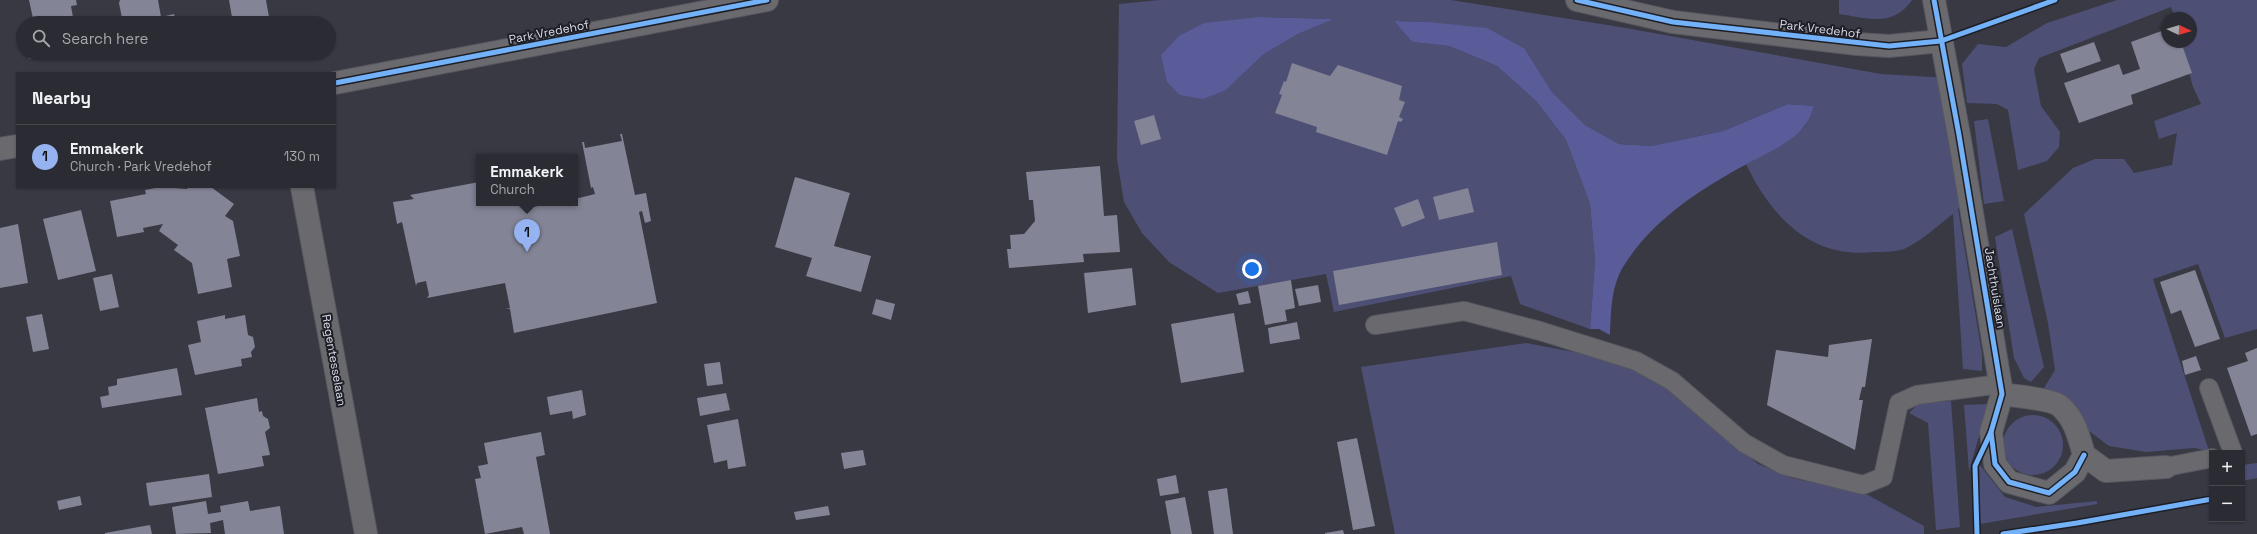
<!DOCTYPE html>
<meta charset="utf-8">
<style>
:root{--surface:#2b2b33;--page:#33333b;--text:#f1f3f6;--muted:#a6a7ac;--line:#47474e;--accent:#95b2f1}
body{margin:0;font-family:"Space Grotesk",sans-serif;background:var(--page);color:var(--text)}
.controls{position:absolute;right:12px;bottom:12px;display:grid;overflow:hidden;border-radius:0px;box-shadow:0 1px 3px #0004}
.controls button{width:36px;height:36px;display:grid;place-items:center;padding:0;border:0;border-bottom:1px solid var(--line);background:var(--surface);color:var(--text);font:20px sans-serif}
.compass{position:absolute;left:2161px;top:12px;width:36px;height:36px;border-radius:50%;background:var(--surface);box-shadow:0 1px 3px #0004;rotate:94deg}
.you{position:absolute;left:1252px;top:269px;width:14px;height:14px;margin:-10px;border:3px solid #fff;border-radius:50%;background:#1a73e8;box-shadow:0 0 0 6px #1a73e833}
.badge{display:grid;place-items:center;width:26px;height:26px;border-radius:50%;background:var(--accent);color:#111;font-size:13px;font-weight:700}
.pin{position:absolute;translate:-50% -33px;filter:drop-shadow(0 1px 2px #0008)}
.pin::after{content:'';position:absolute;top:21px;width:14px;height:12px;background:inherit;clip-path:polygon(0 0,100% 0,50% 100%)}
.popup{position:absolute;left:476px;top:154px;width:102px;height:52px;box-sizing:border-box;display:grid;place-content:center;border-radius:0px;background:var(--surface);filter:drop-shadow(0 1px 3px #0005);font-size:13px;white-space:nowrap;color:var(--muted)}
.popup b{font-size:15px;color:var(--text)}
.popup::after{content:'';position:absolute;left:50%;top:100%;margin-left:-8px;border:8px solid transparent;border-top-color:var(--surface)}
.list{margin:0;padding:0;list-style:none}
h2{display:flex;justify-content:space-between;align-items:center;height:52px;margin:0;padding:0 16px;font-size:17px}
h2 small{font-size:13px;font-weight:400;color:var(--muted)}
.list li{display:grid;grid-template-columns:26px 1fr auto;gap:12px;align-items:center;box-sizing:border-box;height:64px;padding:0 16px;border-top:1px solid var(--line)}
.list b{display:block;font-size:15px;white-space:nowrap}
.list p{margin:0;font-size:13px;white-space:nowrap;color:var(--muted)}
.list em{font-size:13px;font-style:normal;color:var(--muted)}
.icon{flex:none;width:22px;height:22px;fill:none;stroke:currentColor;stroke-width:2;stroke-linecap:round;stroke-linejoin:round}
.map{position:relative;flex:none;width:2257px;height:534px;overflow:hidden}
.search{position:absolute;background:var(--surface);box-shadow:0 1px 3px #0004;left:16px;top:16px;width:320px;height:44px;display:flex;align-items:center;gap:10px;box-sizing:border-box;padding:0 14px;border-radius:22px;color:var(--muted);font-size:15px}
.panel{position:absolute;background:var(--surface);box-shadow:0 1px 3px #0004;left:16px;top:72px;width:320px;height:116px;border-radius:0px}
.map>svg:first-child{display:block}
.green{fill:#4d4f75;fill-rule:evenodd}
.water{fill:#595c98}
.building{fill:#838496}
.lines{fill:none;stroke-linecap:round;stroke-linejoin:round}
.lane-casing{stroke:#575761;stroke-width:20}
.street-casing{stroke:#575761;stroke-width:24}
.lane{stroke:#6a6a6e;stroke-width:18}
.street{stroke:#6a6a6e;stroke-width:22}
.cycleway-casing{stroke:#1d1e26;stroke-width:8}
.cycleway{stroke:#73b2f8;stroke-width:5}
.labels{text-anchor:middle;stroke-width:4;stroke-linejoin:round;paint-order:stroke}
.street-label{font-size:12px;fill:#d9dbe7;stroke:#1d1e26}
</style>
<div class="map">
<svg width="2257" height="534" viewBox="0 0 2257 534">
<rect width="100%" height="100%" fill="#393944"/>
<g class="green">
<path d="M1160 0H1451L1620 27 1881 74 1949 78 1966 201 1958 209 1982 354V371L1963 369 1953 214C1937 226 1923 240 1904 249 1895 252 1883 252 1874 252 1810 259 1771 216 1746 164L1785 143 1805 126 1814 106 1788 104 1723 131 1651 146 1619 144 1585 125 1552 92 1525 49 1428 22 1394 21 1412 42 1449 46 1497 66 1536 101 1566 140 1590 204 1595 261 1590 329 1520 304 1511 276 1334 312 1326 274 1218 293 1169 262 1142 233 1124 202 1117 159 1119 4ZM1260 17 1331 19 1298 34 1264 54 1226 90Z"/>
<path d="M1839 0H1912C1893 28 1867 18 1839 14Z"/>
<path d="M2117 0H2257V329L2225 338 2198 264 2153 279 2209 451 2194 448 2146 452 2109 446 2089 431 2069 406 2041 393 2055 370 2048 323 2024 214 2073 168 2095 159H2124L2134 173 2172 165 2177 133 2159 139 2154 121 2201 104 2193 87 2181 42H2191V18H2175L2171 7 2039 58 2034 69 2041 106 2060 132 2059 147 2047 161 2018 170 2008 110 1997 104 1967 103 1962 64 1978 44 2006 47 2047 23Z"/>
<path d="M1988 119 2004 201 1984 204 1974 121Z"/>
<path d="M2012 229 2044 367 2031 382 2024 378 2014 358 1995 237Z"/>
<path d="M1526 343 1579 353 1596 352 1660 383 1758 464 1792 478 1868 495 1924 526V534H1395L1361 367Z"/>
<path d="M1951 401 1960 527 1936 530 1928 423 1909 413 1919 403Z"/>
<path d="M1988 404 1969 471 1964 405Z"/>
<circle cx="2033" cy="445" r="30"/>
<path d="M2257 463V478L2242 481V465Z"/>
<path d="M1979 464 2005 497 2036 507 2097 501V504L1980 524Z"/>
</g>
<g class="water">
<path d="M1260 17 1333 19 1298 34 1264 54 1226 90 1203 99 1180 95 1167 82 1161 55 1179 36 1204 23Z"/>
<path d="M1394 21 1428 22 1487 28 1525 49 1552 92 1585 125 1619 144 1651 146 1723 131 1788 104 1814 106C1812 112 1809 120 1805 125 1794 142 1763 155 1745 165 1699 190 1651 221 1623 267 1611 287 1611 312 1610 335L1599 329H1590L1595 261 1590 204 1566 140 1536 101 1497 66 1449 46 1412 42Z"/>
</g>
<g class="building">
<path d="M29 0H76L77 5 71 6 74 23H34Z"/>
<path d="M120 0H158L161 17 174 14 176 23H123L119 3Z"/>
<path d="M229 0H266L270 23H233Z"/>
<path d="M2167 29V42H2181L2192 73 2131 95 2133 104 2079 123 2064 83 2119 64 2123 75 2140 69 2131 42Z"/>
<path d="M2094 42 2101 61 2067 73 2060 54Z"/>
<path d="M28 53H65V54L57 59 49 60 41 59V56L29 59Z"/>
<path d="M1292 63 1330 76 1338 65 1402 86 1399 100 1405 102 1399 117 1403 119 1401 122 1398 121 1387 155 1316 132 1317 127 1275 113 1282 95 1279 94 1284 81 1286 82Z"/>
<path d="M1154 115 1161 139 1141 145 1134 121Z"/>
<path d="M620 134H622L635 195 646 193 651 221 645 223 642 211 639 212 657 303 514 333 510 309H506L510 308 505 283 427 298 429 295 426 281 417 283 416 286 402 222 397 224 393 202 414 199 410 195 479 182V203H527L533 207 554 203H575V199L595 194 593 187 591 188 582 142H584L585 148 622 141Z"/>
<path d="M1100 166 1104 216 1117 215 1120 252 1083 254 1084 262 1009 268 1007 249H1011L1010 235 1024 234 1035 221 1033 200H1029L1026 172Z"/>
<path d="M795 177 850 193 834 246 871 256 861 292 806 276 812 258 775 247Z"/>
<path d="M160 187 187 189 188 187H211L234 204 225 216 233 221 240 256 227 259 232 287 198 294 192 263 174 250 178 245 159 231 163 224 143 228 144 232 117 237 110 201 146 194 145 190Z"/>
<path d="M1468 188 1474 212 1439 220 1433 197Z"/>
<path d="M1418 199 1425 218 1402 227 1394 208Z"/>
<path d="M81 210 96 271 58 280 43 219Z"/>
<path d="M18 224 28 283 0 288V228Z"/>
<path d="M1497 242 1502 275 1339 305 1333 271Z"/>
<path d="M1132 268 1136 305 1088 313 1084 273Z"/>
<path d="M2195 270 2220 339 2195 347 2181 310 2171 314 2160 282Z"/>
<path d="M112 274 119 307 100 311 93 278Z"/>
<path d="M1291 280 1295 308 1285 310 1287 321 1265 325 1258 286Z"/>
<path d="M1318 285 1321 302 1299 306 1295 289Z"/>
<path d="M1248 291 1251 303 1239 305 1236 294Z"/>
<path d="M876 299 895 304 891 320 872 314Z"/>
<path d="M1234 313 1244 372 1181 383 1171 324Z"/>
<path d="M42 314 49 349 33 352 26 317Z"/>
<path d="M225 315V319L245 315 248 335 253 337 255 347 251 352 252 357 241 359 242 366 195 375 188 345 201 342 197 321Z"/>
<path d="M1297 322 1300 339 1270 344 1268 328Z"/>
<path d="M1872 339 1865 387H1862L1859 400H1863L1855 450 1767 405 1776 350 1828 357 1829 345Z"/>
<path d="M2257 348V434L2251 436 2227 368 2248 361 2245 353Z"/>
<path d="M2196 356 2201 370 2185 375 2182 361Z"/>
<path d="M720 362 723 384 707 386 704 364Z"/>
<path d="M177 368 182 395 102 408 100 397 109 395 108 387 117 385V379Z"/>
<path d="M582 390 586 415 573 419 572 411 550 415 547 397Z"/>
<path d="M726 393 730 410 700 416 697 398Z"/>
<path d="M257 398 259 412 262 411 263 416 268 419 270 428 265 432 270 455 262 456 264 466 218 474 205 408Z"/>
<path d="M738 419 746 466 728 469 727 460 714 463 707 425Z"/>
<path d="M541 432 545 455 536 457 550 534H524L522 527 485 534 475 479 481 478 478 466 488 464 484 443Z"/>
<path d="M1357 438 1375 526 1353 530 1337 442Z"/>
<path d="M863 450 866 465 844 469 841 453Z"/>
<path d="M209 474 212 497 150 506 149 504 146 483Z"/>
<path d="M1176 475 1179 493 1160 496 1157 479Z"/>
<path d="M1227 488 1233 534H1214L1208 491Z"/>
<path d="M80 496 82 505 59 510 57 501Z"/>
<path d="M1185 497 1192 534H1171L1165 501Z"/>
<path d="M206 501 208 514 221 512 220 506 248 501 250 511 280 506 284 534H225L223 520 210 523 211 533 176 534 172 507Z"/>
<path d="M828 506 830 515 796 520 794 512Z"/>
<path d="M150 525 152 534H105V533Z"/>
<path d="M1343 530 1344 534H1325V533Z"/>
</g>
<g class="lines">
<defs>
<g id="lane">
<path d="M1375 325 1464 311 1540 331 1636 361 1672 381 1744 443 1783 465 1863 485 1883 477 1899 403 1917 395 2000 384"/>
<path d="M2209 388 2233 453"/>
<path d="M2166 467 2212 458"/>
</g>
<g id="street">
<path d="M1577 0 1673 22 1857 44 1889 46 1941 41"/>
<path d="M1934 0 1959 135 2002 394 1991 432 1995 464 2009 482 2049 493 2075 472 2084 455"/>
<path d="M335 83 767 0"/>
<path d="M0 149 17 146"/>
<path d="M302 187 366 534"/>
<path d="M2002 394C2014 396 2052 399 2060 406 2075 419 2079 437 2084 455L2106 471 2166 467"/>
</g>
</defs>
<use href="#lane" class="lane-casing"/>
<use href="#street" class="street-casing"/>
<use href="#lane" class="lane"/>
<use href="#street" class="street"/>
<defs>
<g id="cycleway">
<path d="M1577 0 1673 22 1889 46 1941 41 2055 0"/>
<path d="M1934 0 1959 135 2002 394 1991 432 1995 464 2009 482 2049 493 2075 472 2084 455"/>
<path d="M335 83 767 0"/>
<path d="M1977 534 1975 466 1991 432"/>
<path d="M2003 534 2077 523 2212 499"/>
</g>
</defs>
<use href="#cycleway" class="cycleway-casing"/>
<use href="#cycleway" class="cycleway"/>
</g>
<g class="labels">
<g class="street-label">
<text transform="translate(1820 29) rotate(7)" y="4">Park Vredehof</text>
<text transform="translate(549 32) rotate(-11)" y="4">Park Vredehof</text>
<text transform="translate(1995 288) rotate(81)" y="4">Jachthuislaan</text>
<text transform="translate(334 360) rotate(80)" y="4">Regentesselaan</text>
</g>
</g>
</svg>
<div class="controls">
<button>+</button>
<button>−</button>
</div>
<svg class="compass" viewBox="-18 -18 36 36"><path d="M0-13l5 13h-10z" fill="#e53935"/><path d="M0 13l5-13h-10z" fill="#a6a7ac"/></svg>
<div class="you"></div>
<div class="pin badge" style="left:527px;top:252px">1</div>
<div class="popup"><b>Emmakerk</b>Church</div>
<div class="search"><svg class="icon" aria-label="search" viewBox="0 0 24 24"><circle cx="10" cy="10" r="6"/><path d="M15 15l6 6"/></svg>Search here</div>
<section class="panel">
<h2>Nearby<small></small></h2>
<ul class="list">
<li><span class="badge">1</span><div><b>Emmakerk</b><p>Church · Park Vredehof</p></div><em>130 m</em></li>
</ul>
</section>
</div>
